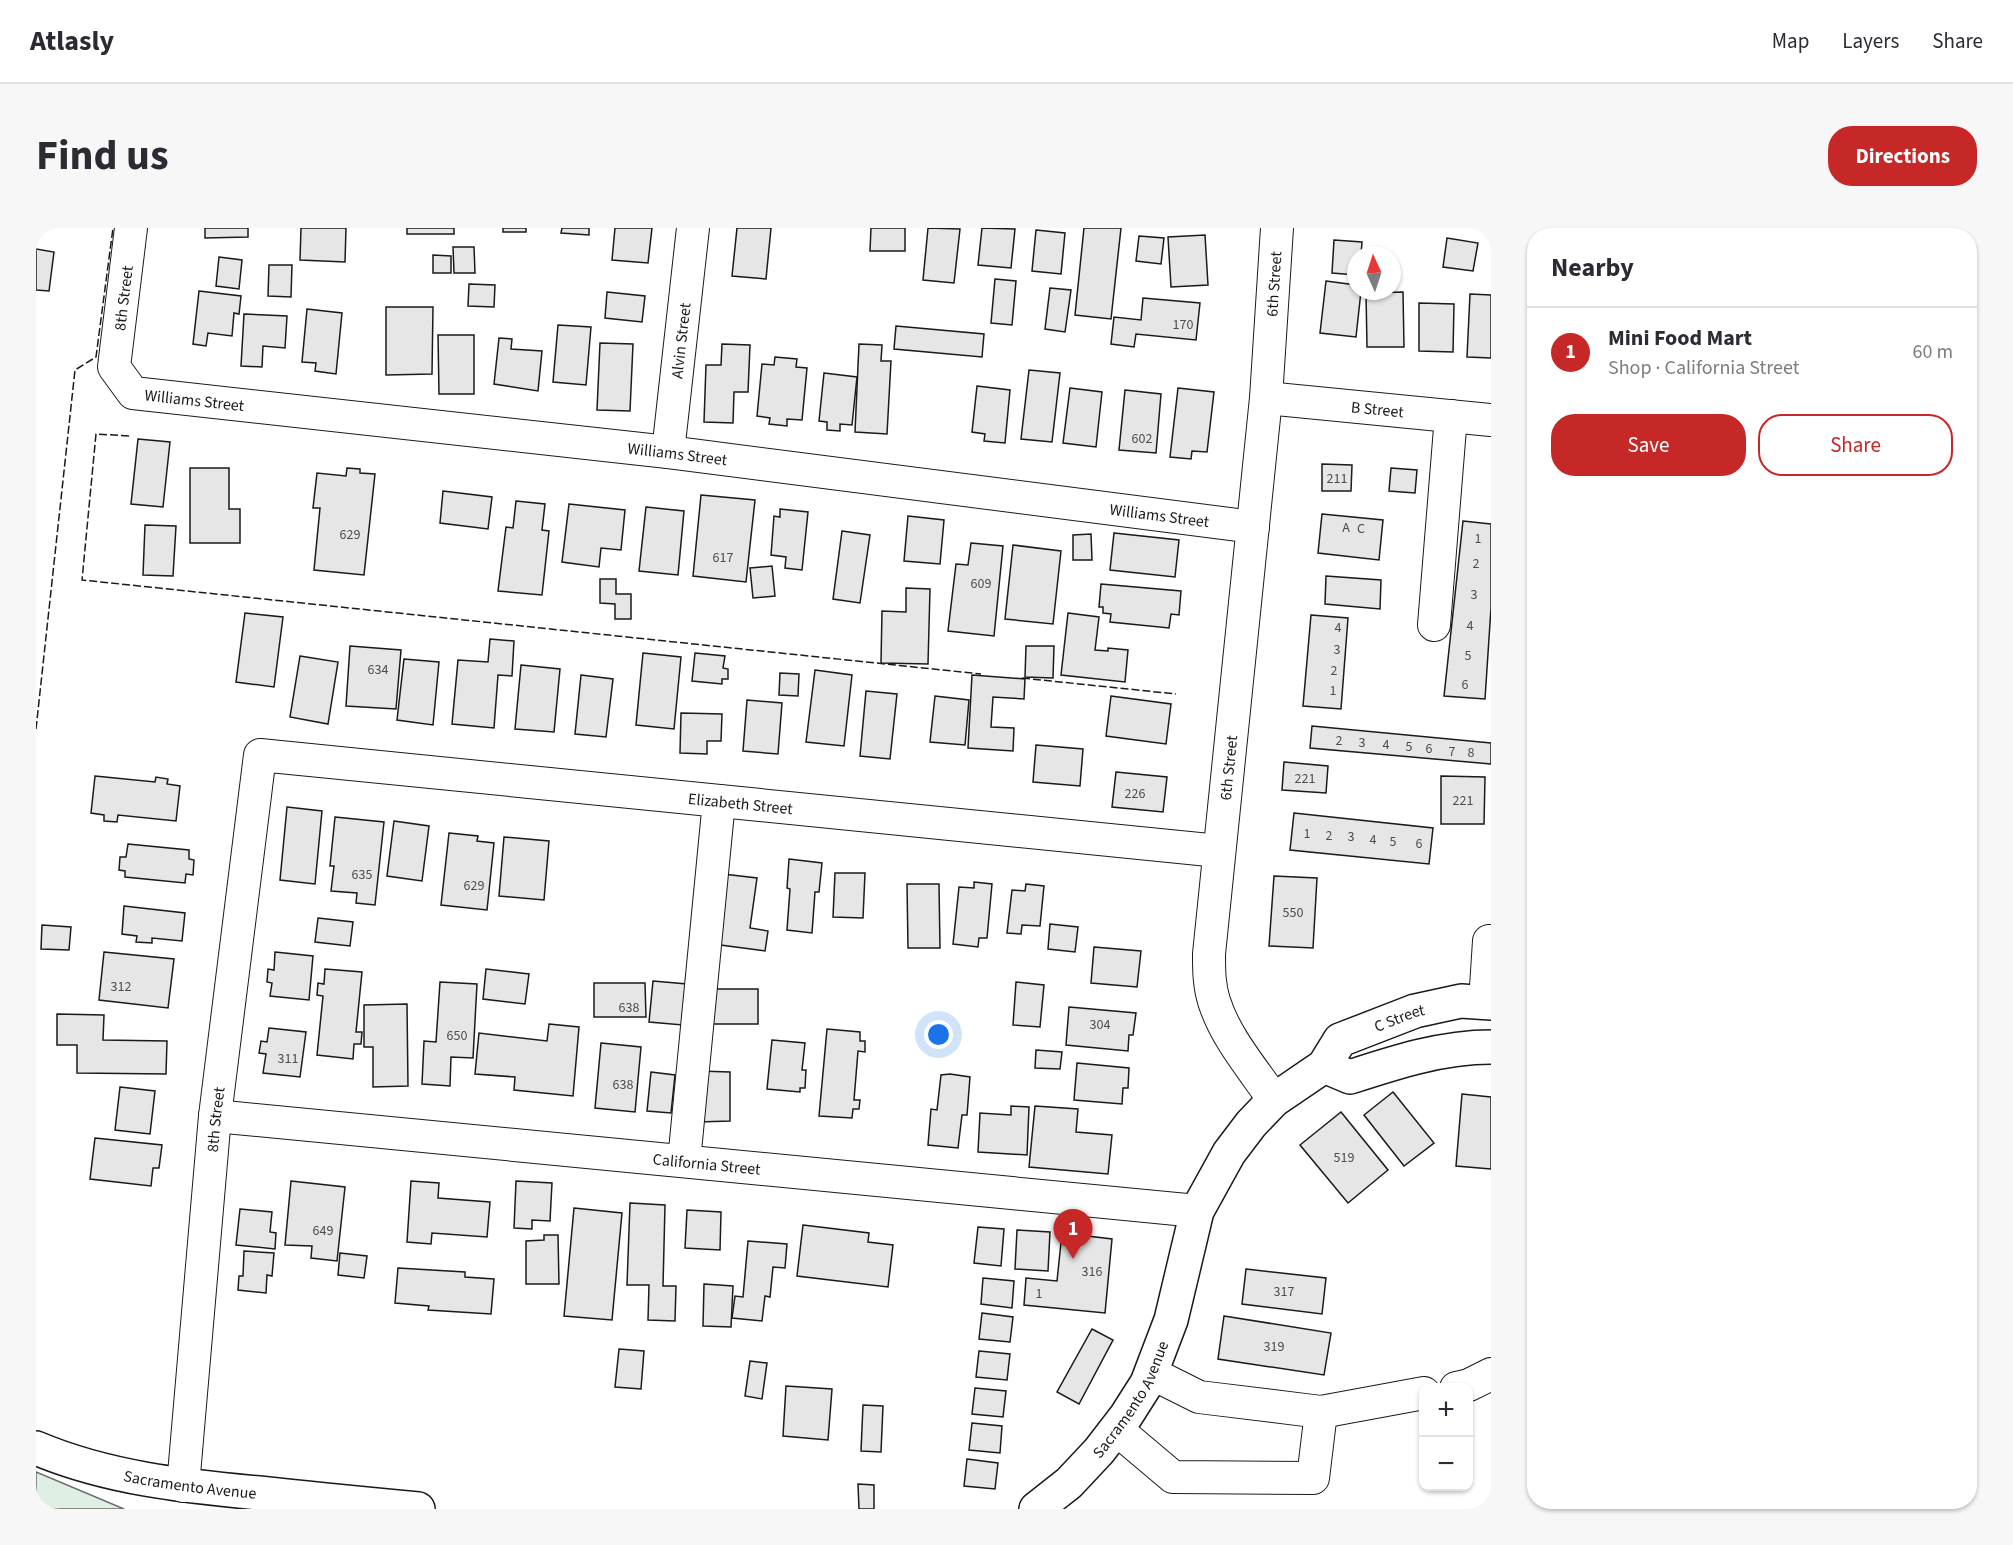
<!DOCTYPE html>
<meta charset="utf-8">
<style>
:root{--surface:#fff;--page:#f7f7f7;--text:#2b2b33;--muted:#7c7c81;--line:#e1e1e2;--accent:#c62828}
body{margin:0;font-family:"Source Sans 3",sans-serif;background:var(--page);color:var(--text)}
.controls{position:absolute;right:18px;bottom:18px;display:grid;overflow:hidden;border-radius:12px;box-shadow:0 2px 4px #0004}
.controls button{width:54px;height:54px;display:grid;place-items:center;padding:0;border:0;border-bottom:2px solid var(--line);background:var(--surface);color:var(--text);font:30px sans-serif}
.compass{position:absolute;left:1311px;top:18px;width:54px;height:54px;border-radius:50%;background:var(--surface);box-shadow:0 2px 4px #0004;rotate:357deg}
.you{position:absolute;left:903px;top:807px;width:21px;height:21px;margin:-15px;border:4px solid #fff;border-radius:50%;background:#1a73e8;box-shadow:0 0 0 9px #1a73e833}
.badge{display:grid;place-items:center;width:39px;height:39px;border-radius:50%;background:var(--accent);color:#fff;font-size:20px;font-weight:700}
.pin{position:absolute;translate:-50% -50px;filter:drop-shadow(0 2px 3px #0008)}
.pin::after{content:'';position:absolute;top:32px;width:21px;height:18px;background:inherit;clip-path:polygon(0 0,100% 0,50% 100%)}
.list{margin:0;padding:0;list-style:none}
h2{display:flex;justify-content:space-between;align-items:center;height:78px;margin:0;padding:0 24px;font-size:26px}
h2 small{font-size:20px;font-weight:400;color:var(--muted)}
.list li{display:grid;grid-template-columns:39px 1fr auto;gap:18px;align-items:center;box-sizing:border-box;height:90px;padding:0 24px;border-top:2px solid var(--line)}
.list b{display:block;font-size:22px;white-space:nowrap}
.list p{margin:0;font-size:20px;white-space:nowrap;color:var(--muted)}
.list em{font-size:20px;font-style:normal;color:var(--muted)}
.actions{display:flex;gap:12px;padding:18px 24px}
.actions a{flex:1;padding:14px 0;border:2px solid var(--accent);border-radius:24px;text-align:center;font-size:21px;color:var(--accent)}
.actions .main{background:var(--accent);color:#fff}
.map{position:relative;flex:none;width:1455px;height:1281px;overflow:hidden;border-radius:24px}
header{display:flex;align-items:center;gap:36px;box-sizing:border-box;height:84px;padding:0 30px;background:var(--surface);border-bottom:2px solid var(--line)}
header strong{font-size:28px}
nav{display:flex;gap:33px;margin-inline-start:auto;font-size:21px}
.intro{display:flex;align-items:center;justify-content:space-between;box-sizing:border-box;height:144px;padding:0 36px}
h1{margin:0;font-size:42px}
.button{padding:15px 27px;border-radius:24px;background:var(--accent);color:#fff;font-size:21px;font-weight:700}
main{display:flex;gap:36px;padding:0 36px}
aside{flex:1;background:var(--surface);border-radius:24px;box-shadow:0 2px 4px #0004}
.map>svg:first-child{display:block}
.green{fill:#e0efe3;stroke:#6a6a6a;stroke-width:1.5}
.building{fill:#e6e6e6;stroke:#1a1a1a;stroke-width:1.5}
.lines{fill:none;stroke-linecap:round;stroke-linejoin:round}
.minor-casing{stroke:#1a1a1a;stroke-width:34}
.major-casing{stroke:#1a1a1a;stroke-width:36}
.minor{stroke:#fff;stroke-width:32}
.major{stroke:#fff;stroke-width:33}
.fence{stroke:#1a1a1a;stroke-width:1.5;stroke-dasharray:8 3;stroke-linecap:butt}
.labels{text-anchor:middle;stroke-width:4.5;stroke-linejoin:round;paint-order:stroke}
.number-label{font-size:14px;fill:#4d4d4d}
.street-label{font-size:16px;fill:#1a1a1a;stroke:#fff}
</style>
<header>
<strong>Atlasly</strong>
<nav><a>Map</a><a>Layers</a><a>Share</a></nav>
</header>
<div class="intro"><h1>Find us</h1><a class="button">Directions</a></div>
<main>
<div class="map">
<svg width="1455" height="1281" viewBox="0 0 1455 1281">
<rect width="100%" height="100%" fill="#fff"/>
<path class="green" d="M0 1244 88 1281H0Z"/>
<g class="building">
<path d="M169 0H212V9L169 10Z"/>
<path d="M265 0H310L309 34 264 32Z"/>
<rect x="371" y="0" width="47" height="6"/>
<rect x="467" y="0" width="23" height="4"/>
<path d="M526 0H553V7L525 5Z"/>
<path d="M579 0H616L612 35 576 32Z"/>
<path d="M701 0H735L730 51 696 48Z"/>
<path d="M835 0H869V23H834Z"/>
<path d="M892 0 924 1 918 55 887 52Z"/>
<path d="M946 0 979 1 975 40 942 37Z"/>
<path d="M1048 0H1085L1075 91 1039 87Z"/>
<path d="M1000 2 1029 5 1025 46 996 43Z"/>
<path d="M1169 7 1172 57 1135 59 1132 9Z"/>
<path d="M1103 8 1128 10 1125 36 1100 33Z"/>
<path d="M1411 10 1442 15 1437 43 1407 39Z"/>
<path d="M1298 12 1326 14 1325 27H1320V47L1296 45Z"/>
<path d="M417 19H438L439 45H418Z"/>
<path d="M0 21 18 24 13 63 0 62Z"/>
<path d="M397 27 415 28V45H397Z"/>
<path d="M183 29 206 32 203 61 180 58Z"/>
<path d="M233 37H256L255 69 232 68Z"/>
<path d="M959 51 980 53 976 97 955 95Z"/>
<path d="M1290 53 1320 57V63H1325L1320 109 1284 105Z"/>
<path d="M433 56 459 57 458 79 432 78Z"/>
<path d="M1014 60 1035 62 1029 104 1009 101Z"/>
<path d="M163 63 205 68 203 86 198 85 196 108 172 105 170 118 157 116Z"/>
<path d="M571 64 609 68 606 94 569 90Z"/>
<path d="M1367 64 1368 119H1331L1330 65Z"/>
<path d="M1434 66 1455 67V130L1431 129Z"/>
<path d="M1107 70 1164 75 1160 112 1100 106 1098 119 1075 116 1078 89 1105 92Z"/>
<path d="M1383 75 1418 76 1417 124 1383 123Z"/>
<path d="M350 79H397L396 146 350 147Z"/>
<path d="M271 81 306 85 300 146 279 143 280 135 266 134Z"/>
<path d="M208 86 251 88 249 120 227 118 226 139 205 138Z"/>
<path d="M522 97 555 99 550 157 517 154Z"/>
<path d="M860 98 948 106 946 129 858 121Z"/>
<path d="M402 107H438V166H403Z"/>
<path d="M463 110 476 111 475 121 506 123 502 163 458 156Z"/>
<path d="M564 115 597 116 594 183 561 182Z"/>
<path d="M686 116 714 117 712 164H698L697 195 668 194 670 137H685Z"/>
<path d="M823 116 846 117 845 133H855L851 206 819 204Z"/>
<path d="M739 129 761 131 760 139 771 140 766 192 751 191V198L733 196 734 190 721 188 726 136 738 137Z"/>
<path d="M993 142 1024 145 1016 214 985 211Z"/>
<path d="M788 145 821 149 816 197 804 196V203L791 202V194L783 193Z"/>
<path d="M941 158 974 162 969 215 948 213 949 206 936 204Z"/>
<path d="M1034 160 1066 164 1060 219 1027 215Z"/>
<path d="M1142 160 1178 164 1171 224 1156 223 1155 231 1134 229Z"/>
<path d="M1089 162 1125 166 1120 225 1083 222Z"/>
<path d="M102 211 134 214 127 279 95 276Z"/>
<path d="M1286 236 1316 237 1315 263H1286Z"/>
<path d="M154 240H193V281H204V315H154Z"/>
<path d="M311 240 324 241V245L339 246 328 347 278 342 284 280H277L281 245 310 248Z"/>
<path d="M1355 240 1381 242 1379 265 1353 263Z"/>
<path d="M407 263 456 269 452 301 404 295Z"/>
<path d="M665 267 719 272 710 354 657 348Z"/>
<path d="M480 273 509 276 506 302 513 303 506 367 462 363 470 299 477 300Z"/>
<path d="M533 276 589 282 585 322 565 320 563 339 526 334Z"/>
<path d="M610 279 648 283 642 347 603 343Z"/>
<path d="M744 281 772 284 766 342 749 340 750 329 735 327 738 288 744 289Z"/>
<path d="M1286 286 1347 292 1343 332 1282 325Z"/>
<path d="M872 288 908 292 904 336 868 333Z"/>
<path d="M1427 293 1455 296V380L1449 471 1408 468Z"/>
<path d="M109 297 140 298 137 348 107 347Z"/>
<path d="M806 303 834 307 824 375 797 371Z"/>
<path d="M1078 305 1143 312 1139 349 1074 342Z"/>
<path d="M1055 306 1056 332H1037V307Z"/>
<path d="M935 315 967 318 958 408 912 403 920 336 932 337Z"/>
<path d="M977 317 1025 323 1017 396 969 391Z"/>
<path d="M736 338 739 368 717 370 714 340Z"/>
<path d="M1290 348 1345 352 1344 381 1289 376Z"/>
<path d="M564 351H580V366H595V391H579V376L564 375Z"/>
<path d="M1065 356 1145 363 1143 387 1135 386 1133 400 1074 394 1075 386 1067 385V379H1063Z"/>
<path d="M870 360 894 361 892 436 845 435 846 383 870 384Z"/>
<path d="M209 385 247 389 238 459 200 454Z"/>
<path d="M1032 385 1063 389 1059 422 1072 423V420L1092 422 1089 454 1025 447Z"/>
<path d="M1275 387 1312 390 1305 481 1267 478Z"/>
<path d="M454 411 478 413 476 448 462 447 458 500 416 496 422 432 452 434Z"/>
<path d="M314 418 365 422 360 481 310 478Z"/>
<path d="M990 418H1018L1017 450 989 449Z"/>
<path d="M607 425 645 429 638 501 600 497Z"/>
<path d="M659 425 689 428 687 440 692 441V451H686V456L656 453Z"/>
<path d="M264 428 302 434 292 496 254 489Z"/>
<path d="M368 431 403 434 397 497 361 492Z"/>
<path d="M485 437 524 441 518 504 479 501Z"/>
<path d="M779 442 816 447 808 518 770 514Z"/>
<path d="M744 445 763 446 762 468 743 467Z"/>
<path d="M545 447 577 451 570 509 539 506Z"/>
<path d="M936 447 989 451 988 471 957 469 955 499 978 500 977 523 932 520Z"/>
<path d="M830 463 861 466 854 531 824 528Z"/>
<path d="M899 468 933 472 929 517 894 514Z"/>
<path d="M1075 468 1135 476 1130 516 1070 508Z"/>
<path d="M711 472 746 475 742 526 707 523Z"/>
<path d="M645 485 686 486 685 513H671V526L644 525Z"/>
<path d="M1276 498 1455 515V536L1274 520Z"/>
<path d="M1000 517 1047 521 1044 558 997 554Z"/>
<path d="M1248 534 1292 538 1290 565 1246 562Z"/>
<path d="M1080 544 1131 549 1127 584 1076 579Z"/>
<path d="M59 548 119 554 120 549 132 551 131 556 144 558 140 593 82 587 81 594 68 593V587L55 585Z"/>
<path d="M1405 548 1449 549 1448 596H1405Z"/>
<path d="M251 579 286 583 279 656 244 652Z"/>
<path d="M1258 585 1397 600 1393 636 1254 622Z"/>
<path d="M299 589 348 594 339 677 320 675 321 665 295 663 298 638H294Z"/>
<path d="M358 593 393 598 386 653 351 648Z"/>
<path d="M413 605 442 608 441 613 458 615 451 682 405 677Z"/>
<path d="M468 609 513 613 508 672 463 668Z"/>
<path d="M92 616 153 622V631L158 632 157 647 150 646 149 655 89 649V643L83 642 84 629H90Z"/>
<path d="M753 631 786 635 783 664H779L776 705 751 702 754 661 751 660Z"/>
<path d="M799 645H829L827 690 797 689Z"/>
<path d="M687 646 721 650 714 700 732 703 729 723 677 716Z"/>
<path d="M1238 648 1281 650 1277 720 1233 718Z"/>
<path d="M938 654 956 656 951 710H943L942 719 917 716 923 659 938 660Z"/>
<path d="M871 656H903L904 720H872Z"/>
<path d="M990 656 1008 658 1004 698 986 697 985 706 971 705 976 662 989 663Z"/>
<path d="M88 678 149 685 146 713 116 710V715L100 714 101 708 86 706Z"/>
<path d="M282 690 317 694 314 718 279 714Z"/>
<path d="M1014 696 1042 699 1039 724 1012 721Z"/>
<path d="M6 697 35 699 33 722 5 721Z"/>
<path d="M1058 719 1105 723 1101 759 1055 755Z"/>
<path d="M68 724 138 731 132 780 63 772Z"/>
<path d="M239 724 277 728 273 772 234 768 236 755 231 754 232 741 238 742Z"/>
<path d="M289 741 326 744 320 804H326L325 816H318L317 831 281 827 287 768 281 767 282 755 288 756Z"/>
<path d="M450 741 493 746 489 776 447 771Z"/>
<path d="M617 753 651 756 647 797 613 794Z"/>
<path d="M404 754 441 756 437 830 415 829 414 858 386 856 388 813 400 814Z"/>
<path d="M980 754 1008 757 1004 799 977 797Z"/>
<path d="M558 755H609L610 789H558Z"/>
<rect x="670" y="761" width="52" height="35"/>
<path d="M371 776 372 858 337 859V819H328V777Z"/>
<path d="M1033 779 1100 785 1097 807H1093L1092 823 1030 817Z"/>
<path d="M21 786 68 787 67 812 131 813 130 846 41 845V817H21Z"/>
<path d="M513 796 543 799 537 868 478 862 479 849 439 846 443 805 511 813Z"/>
<path d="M233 800 270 804 264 849 227 845 230 826 223 825 225 813 231 814Z"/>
<path d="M791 801 824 804V813H829V824L822 823 818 872H824L823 881H817L816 890 783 888Z"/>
<path d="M736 812 769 815 766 842H770L769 860H764V864L731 861Z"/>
<path d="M565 815 605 819 599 884 559 880Z"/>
<path d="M1000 822 1026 824 1024 841 999 840Z"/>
<path d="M1041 835 1093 840 1092 860H1087L1086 876 1038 872Z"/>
<path d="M662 843 694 844V893L662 894Z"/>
<path d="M615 844 639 847 635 885 611 883Z"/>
<path d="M914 846 934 849 931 887H926L922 920 892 917 895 881 901 882 905 847Z"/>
<path d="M84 859 119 863 114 906 79 902Z"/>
<path d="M1357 864 1398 915 1368 938 1328 887Z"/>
<path d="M1426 866 1455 869V941L1420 938Z"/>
<path d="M975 878 993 879 991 927 942 924 944 885 975 887Z"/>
<path d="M999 878 1042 881 1040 904 1076 907 1072 946 993 939Z"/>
<path d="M1305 884 1352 942 1312 975 1264 917Z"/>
<path d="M59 910 126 917 123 940H117L115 958 54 951Z"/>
<path d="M255 953 309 959 301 1033 275 1030 276 1018 249 1017Z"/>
<path d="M375 953 403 955 402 970 454 974 451 1009 396 1005 395 1016 371 1014Z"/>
<path d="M480 953 516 955 514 993 496 992V1001L478 1000Z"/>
<path d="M594 975 629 977 627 1058H640L639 1093 612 1092 613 1057H591Z"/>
<path d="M538 980 586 985 576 1092 528 1088Z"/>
<path d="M204 981 236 984 234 1004 240 1005 239 1021 200 1017Z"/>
<path d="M651 982 685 984 684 1022 649 1020Z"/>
<path d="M767 997 833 1005 832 1014 857 1017 852 1059 761 1048Z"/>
<path d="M942 999 968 1001 965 1038 938 1035Z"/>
<path d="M981 1002 1014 1004 1012 1043 979 1041Z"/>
<path d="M1026 1005 1076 1011 1069 1085 988 1077 990 1050 1021 1053Z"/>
<path d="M508 1007H522L523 1056H490V1013L508 1012Z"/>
<path d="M712 1013 751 1016 749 1040 737 1039 734 1069 729 1068 726 1093 696 1090 699 1068 707 1069Z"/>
<path d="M208 1023 238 1025 236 1048 231 1047 230 1065 202 1062 203 1048H207Z"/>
<path d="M304 1025 331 1028 328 1050 302 1047Z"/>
<path d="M362 1040 429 1044V1049L458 1051 455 1086 392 1082 393 1078 359 1075Z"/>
<path d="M1210 1041 1290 1050 1286 1086 1206 1076Z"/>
<path d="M947 1050 978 1053 976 1080 945 1076Z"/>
<path d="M668 1056 697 1058 695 1099 667 1098Z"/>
<path d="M946 1085 977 1089 974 1114 943 1111Z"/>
<path d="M1188 1088 1295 1105 1288 1147 1182 1131Z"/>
<path d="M1056 1101 1077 1112 1043 1176 1021 1164Z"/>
<path d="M583 1121 608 1123 605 1161 579 1159Z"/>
<path d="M943 1123 974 1126 971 1152 940 1149Z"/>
<path d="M714 1133 731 1135 726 1171 709 1168Z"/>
<path d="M750 1158 796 1161 792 1212 747 1208Z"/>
<path d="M939 1160 970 1163 967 1189 936 1186Z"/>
<path d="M827 1177 847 1178 845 1224 825 1223Z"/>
<path d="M936 1195 966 1198 964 1225 933 1222Z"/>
<path d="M931 1231 962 1235 959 1261 928 1258Z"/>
<path d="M822 1256 838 1257V1281H823Z"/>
</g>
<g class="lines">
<defs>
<g id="minor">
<path id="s1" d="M95 0 78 139 97 165 632 224 1217 299"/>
<path id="s2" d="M1230 170 1455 192"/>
<path id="s3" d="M632 224 657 0"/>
<path d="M1398 397 1415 188"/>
<path d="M1449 774 1453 713 1455 714"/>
<path id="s4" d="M1238 872C1217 841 1189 809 1178 773 1173 757 1173 742 1173 726L1230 170 1241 0"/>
<path id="s5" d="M179 888 1161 983"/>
<path d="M648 933 683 573"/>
<path d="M1420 1160 1433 1157 1455 1146"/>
<path d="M1285 1184 1388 1165"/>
<path d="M1080 1201 1137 1249 1277 1250 1285 1184 1163 1169 1115 1145"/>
<path id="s6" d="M147 1258 179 888 224 527 1183 623"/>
</g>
<g id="major">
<path d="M1288 838 1314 849C1360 834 1406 819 1455 819"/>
<path id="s7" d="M0 1220C71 1250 147 1258 223 1265 276 1271 329 1276 382 1281"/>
<path id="s8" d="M1000 1281 1033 1255 1063 1223 1090 1188 1111 1155 1135 1092 1161 983 1193 925 1215 896 1238 872 1288 838 1304 812 1379 783 1425 773 1455 775"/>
</g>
</defs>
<use href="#minor" class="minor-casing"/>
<use href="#major" class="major-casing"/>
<use href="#minor" class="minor"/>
<use href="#major" class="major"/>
<g class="fence">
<path d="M93 208 60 206 46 352 945 446"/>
<path d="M986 450 1140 466"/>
<path d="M0 501 39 142 60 129 77 0"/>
</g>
</g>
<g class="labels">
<g class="number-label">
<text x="1147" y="101">170</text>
<text x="1106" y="215">602</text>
<text x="1301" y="255">211</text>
<text x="1310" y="304">A</text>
<text x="1325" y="305">C</text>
<text x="314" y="311">629</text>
<text x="1442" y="315">1</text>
<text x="687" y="334">617</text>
<text x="1440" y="340">2</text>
<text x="945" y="360">609</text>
<text x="1438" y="371">3</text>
<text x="1434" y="402">4</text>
<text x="1302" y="404">4</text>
<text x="1301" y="426">3</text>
<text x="1432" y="432">5</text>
<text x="342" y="446">634</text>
<text x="1298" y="447">2</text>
<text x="1429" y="461">6</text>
<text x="1297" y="467">1</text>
<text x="1303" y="517">2</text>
<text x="1326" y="519">3</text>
<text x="1350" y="521">4</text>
<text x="1373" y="523">5</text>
<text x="1393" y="525">6</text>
<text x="1416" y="528">7</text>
<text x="1435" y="529">8</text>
<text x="1269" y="555">221</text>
<text x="1099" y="570">226</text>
<text x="1427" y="577">221</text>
<text x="1271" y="610">1</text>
<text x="1293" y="612">2</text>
<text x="1315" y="613">3</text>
<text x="1337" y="616">4</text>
<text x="1357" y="618">5</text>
<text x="1383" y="620">6</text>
<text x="326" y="651">635</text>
<text x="438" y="662">629</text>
<text x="1257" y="689">550</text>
<text x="85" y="763">312</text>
<text x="593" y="784">638</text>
<text x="1064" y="801">304</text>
<text x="421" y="812">650</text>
<text x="252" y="835">311</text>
<text x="587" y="861">638</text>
<text x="1308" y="934">519</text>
<text x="287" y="1007">649</text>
<text x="1056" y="1048">316</text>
<text x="1248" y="1068">317</text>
<text x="1003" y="1070">1</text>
<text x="1238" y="1123">319</text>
</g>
<g class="street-label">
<text dy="6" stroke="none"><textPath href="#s4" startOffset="837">6th Street</textPath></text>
<text transform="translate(87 70) rotate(-83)" y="6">8th Street</text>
<text dy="6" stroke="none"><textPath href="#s3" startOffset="112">Alvin Street</textPath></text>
<text dy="6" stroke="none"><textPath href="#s1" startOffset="234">Williams Street</textPath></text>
<text dy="6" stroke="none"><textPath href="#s2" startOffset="112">B Street</textPath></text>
<text dy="6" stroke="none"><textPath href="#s1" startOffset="720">Williams Street</textPath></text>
<text dy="6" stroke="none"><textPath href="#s1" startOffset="1206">Williams Street</textPath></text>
<text dy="6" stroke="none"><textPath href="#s4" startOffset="351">6th Street</textPath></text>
<text dy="6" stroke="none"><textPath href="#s6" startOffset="1218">Elizabeth Street</textPath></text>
<text dy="6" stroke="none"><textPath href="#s8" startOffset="639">C Street</textPath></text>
<text dy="6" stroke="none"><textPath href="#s6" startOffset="368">8th Street</textPath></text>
<text dy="6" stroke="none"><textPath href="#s5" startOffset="494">California Street</textPath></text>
<text dy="6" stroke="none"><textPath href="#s8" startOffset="147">Sacramento Avenue</textPath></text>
<text dy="6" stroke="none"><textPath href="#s7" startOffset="159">Sacramento Avenue</textPath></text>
</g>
</g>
</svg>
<div class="controls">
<button>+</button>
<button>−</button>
</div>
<svg class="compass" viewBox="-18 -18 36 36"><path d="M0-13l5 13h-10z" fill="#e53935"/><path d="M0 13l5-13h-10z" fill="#7c7c81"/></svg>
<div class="you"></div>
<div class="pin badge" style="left:1037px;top:1031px">1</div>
</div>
<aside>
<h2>Nearby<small></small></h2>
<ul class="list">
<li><span class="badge">1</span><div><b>Mini Food Mart</b><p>Shop · California Street</p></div><em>60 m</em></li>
</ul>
<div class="actions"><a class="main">Save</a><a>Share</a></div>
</aside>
</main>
